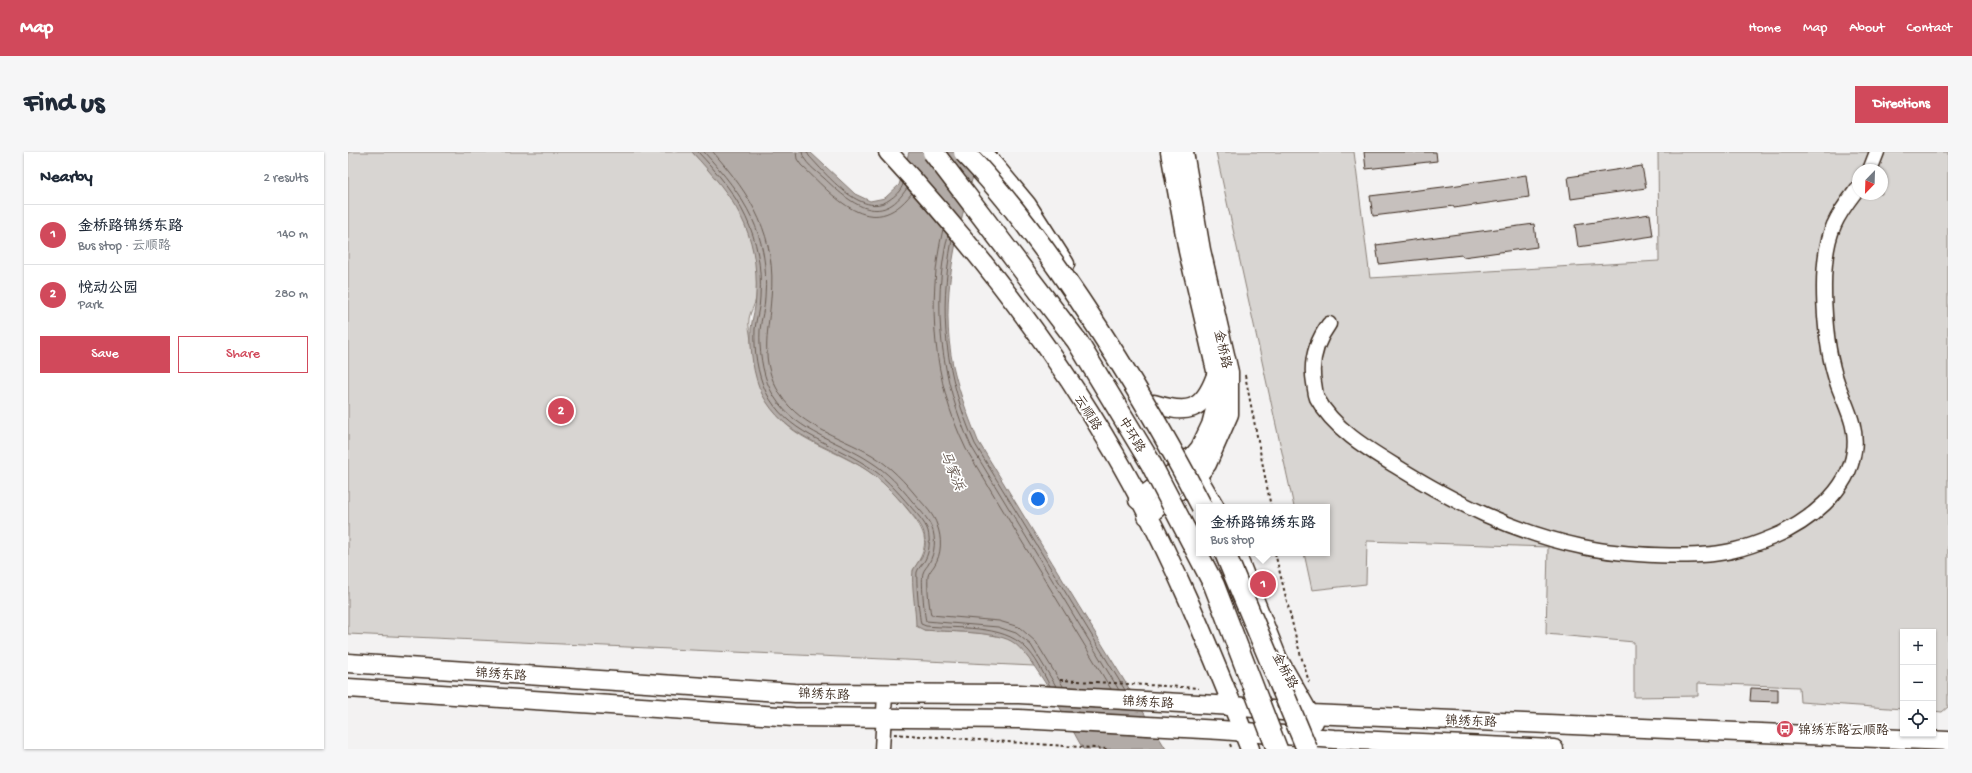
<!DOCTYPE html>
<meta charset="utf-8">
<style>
:root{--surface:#fff;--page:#f6f6f7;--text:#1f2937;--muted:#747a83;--line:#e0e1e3;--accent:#d1495b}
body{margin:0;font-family:"Gochi Hand","LXGW WenKai TC",sans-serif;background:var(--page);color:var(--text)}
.controls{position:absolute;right:12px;bottom:12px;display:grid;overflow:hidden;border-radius:0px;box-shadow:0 1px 3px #0004}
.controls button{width:36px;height:36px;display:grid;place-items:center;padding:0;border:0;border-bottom:1px solid var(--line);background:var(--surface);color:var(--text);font:20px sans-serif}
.compass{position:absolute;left:1504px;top:12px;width:36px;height:36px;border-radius:50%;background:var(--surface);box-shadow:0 1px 3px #0004;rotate:203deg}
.you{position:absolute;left:690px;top:347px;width:14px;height:14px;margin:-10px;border:3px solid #fff;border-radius:50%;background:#1a73e8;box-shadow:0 0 0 6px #1a73e833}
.badge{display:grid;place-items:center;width:26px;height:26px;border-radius:50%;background:var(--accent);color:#fff;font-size:13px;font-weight:700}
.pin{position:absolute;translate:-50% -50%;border:2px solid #fff;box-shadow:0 1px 4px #0006}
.popup{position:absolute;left:848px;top:352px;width:134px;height:52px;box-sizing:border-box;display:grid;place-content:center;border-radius:0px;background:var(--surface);filter:drop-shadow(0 1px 3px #0005);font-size:13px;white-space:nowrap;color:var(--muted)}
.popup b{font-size:15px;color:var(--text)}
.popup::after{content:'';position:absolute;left:50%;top:100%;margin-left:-8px;border:8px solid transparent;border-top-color:var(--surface)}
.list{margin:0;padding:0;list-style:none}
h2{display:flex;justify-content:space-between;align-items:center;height:52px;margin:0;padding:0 16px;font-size:17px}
h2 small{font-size:13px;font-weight:400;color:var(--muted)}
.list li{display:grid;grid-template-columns:26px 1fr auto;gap:12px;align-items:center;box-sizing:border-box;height:60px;padding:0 16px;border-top:1px solid var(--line)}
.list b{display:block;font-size:15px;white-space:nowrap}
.list p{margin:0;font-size:13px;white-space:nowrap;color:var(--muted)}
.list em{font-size:13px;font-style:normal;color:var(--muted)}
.actions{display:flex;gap:8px;padding:12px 16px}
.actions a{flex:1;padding:9px 0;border:1px solid var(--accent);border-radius:0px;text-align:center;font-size:14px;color:var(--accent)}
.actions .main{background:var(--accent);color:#fff}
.icon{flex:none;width:22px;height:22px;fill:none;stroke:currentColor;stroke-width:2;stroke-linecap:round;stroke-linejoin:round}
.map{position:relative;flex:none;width:1600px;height:597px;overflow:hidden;border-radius:0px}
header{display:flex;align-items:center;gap:24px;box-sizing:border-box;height:56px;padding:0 20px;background:var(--accent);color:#fff}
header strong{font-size:19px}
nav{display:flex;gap:22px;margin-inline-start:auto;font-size:14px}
.intro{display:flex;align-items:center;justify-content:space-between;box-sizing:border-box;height:96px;padding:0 24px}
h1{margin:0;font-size:28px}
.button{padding:10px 18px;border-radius:0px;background:var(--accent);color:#fff;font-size:14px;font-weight:700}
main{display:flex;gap:24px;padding:0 24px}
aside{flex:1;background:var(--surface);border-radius:0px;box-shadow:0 1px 3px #0004}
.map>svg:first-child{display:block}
.green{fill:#d8d5d2;stroke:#8a8078;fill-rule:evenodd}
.water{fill:#b2aba7;stroke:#827770}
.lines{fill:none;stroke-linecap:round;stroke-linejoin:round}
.shore{stroke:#6b5e55;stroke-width:1}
.building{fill:#c6c0bd;stroke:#3b2a1e}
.minor-casing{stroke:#3b2a1e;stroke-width:17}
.major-casing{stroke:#3b2a1e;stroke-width:21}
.path{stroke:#3b2a1e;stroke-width:2;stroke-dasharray:3 3;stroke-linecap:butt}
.minor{stroke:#fff;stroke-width:14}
.major{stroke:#fff;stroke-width:18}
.highway-bridge-casing{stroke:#3b2a1e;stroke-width:23;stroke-linecap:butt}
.highway-bridge{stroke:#fff;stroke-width:20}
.labels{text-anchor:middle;stroke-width:3.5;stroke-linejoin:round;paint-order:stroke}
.street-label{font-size:13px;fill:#3b2a1e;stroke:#fff}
.poi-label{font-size:13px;fill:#3b2a1e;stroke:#fff;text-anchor:start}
.water-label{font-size:14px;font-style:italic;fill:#65574e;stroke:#fff}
</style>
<header>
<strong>Map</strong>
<nav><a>Home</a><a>Map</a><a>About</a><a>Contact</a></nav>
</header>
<div class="intro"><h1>Find us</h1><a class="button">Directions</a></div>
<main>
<aside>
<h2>Nearby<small>2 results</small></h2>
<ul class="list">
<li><span class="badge">1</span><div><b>金桥路锦绣东路</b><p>Bus stop · 云顺路</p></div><em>140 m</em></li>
<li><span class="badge">2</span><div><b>悦动公园</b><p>Park</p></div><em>280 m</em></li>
</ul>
<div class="actions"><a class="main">Save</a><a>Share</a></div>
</aside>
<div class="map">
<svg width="1600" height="597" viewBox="0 0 1600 597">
<rect width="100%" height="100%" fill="#f3f2f2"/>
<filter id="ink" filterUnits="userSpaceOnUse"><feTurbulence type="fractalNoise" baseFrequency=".025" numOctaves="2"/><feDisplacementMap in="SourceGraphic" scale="8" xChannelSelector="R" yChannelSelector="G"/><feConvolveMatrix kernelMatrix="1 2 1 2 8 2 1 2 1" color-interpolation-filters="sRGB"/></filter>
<g filter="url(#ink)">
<g class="green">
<path d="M0 0H344C369 26 397 57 404 93 408 108 410 128 408 144 408 152 402 159 401 167 400 173 402 181 403 188 405 216 410 241 429 263 448 286 477 295 503 309 526 320 544 338 560 358 579 381 583 392 565 418L576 478C599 480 644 479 663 488 673 494 680 505 686 514L0 482Z"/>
<path d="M868 0H1006L1022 126 1311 109 1310 0H1600V555L1594 560 1585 559V480H1555V557L1452 550 1451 535 1350 531V544L1286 545V490L1198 482 1200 395 1019 389 1018 432 964 438 956 401H979V355H946ZM1510 18H1534V42H1510Z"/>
</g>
<path class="water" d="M344 0H462L507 42 522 49 537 46 551 33 561 0H632C613 66 592 133 603 203 608 233 619 261 630 289L818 597H735C722 574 683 499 663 489 645 479 598 480 576 478L568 474C568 460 563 431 565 419 566 416 569 412 571 409 578 400 578 391 576 381 574 372 564 363 559 356 546 342 533 327 517 317 479 292 437 286 414 242 405 223 402 198 403 177 404 166 408 155 408 144 411 78 386 46 344 0Z"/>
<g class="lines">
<g class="shore">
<path d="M350 0C391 43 416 83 412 145 412 156 408 166 407 177 406 198 409 221 418 240 438 281 482 290 518 313 535 323 549 339 562 354 568 361 577 370 580 379 582 388 582 399 577 408 575 412 570 416 569 420 568 429 571 463 573 472L578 474C609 477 654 472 677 495 688 505 695 521 702 534"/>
<path d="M356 0C397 45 422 82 417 145 417 156 413 167 412 178 411 197 414 220 422 237 442 279 487 286 523 310 539 320 552 334 564 349 571 357 580 366 584 376 588 386 587 401 581 411 580 414 576 417 575 421 573 426 576 462 578 469L650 475 668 481 683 493 708 534"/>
<path d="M365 0C404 44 429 85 423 146 421 178 412 204 428 235 447 274 490 283 524 303 542 314 557 330 570 346 577 354 586 363 589 373 594 386 594 402 586 414 584 417 581 420 580 424 579 436 581 452 583 463L651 469 671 475 688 490 715 534"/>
<path d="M448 0 449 7 453 13C485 43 524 93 564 41"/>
<path d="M454 0C455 10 468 19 476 26 501 50 533 78 559 36"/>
<path d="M459 0 461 4C478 22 514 67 541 48 547 44 553 39 555 32"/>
<path d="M595 77C578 151 585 229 618 297L763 537"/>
<path d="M600 83C583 154 593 228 623 294L771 538"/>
<path d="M604 88C590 162 597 223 627 292L777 538"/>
</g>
</g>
<g class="building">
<path d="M1016 0H1088L1089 9 1018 17Z"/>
<path d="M1294 14 1298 36 1223 47 1220 25Z"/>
<path d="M1178 23 1181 45 1106 56V54L1025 64 1022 44 1103 34Z"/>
<path d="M1302 62 1305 84 1230 95 1227 73Z"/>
<path d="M1186 72 1189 95 1115 105 1114 103 1031 112 1028 93Z"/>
<path d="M1403 536 1430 537V550L1402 549Z"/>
</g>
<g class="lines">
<defs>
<g id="minor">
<path d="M1522 18 1529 0"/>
<path d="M981 172C968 190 962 209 966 231 967 236 967 241 969 246 985 276 1018 296 1046 313 1107 351 1165 380 1235 395 1273 403 1351 408 1387 398 1400 395 1413 390 1425 385 1459 371 1501 339 1506 299 1510 275 1498 255 1490 233 1476 194 1469 110 1486 73 1492 59 1501 48 1510 36"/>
<path d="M534 597 537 542"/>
</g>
<g id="major">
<path d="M540 0C625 92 704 193 767 302 821 395 862 497 902 597"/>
<path d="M635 0 679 53 717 112"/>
<path d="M806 252C839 262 854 260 867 226"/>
<path d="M839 307 867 355"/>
<path d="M790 348 840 310 852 296 863 273 869 250V223L840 99 822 0"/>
<path d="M799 364 851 322 859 312 881 262V220L853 98 836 0"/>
<path d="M888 401 930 507 966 570"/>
<path d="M0 511 447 541 671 542 886 554 962 562 1600 589"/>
<path d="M0 536 446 565 671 567 873 578 986 587 1206 597"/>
</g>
</defs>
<use href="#minor" class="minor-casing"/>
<use href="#major" class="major-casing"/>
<g class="path">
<path d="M897 223 923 355"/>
<path d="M927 401 950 494 961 530"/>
<path d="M712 528 851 536"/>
<path d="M546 582 760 597"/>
<path d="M882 592 884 597"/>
</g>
<use href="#minor" class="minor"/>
<use href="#major" class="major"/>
<defs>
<g id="highway-bridge">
<path d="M585 0 729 189 802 310 866 433 929 597"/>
<path d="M616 0C651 36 682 77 711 118 764 194 812 273 854 355"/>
<path d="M877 401 959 597"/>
</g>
</defs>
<use href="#highway-bridge" class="highway-bridge-casing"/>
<use href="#highway-bridge" class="highway-bridge"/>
</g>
</g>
<defs>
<symbol id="bus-disc" viewBox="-11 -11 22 22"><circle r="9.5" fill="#d1495b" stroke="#fff"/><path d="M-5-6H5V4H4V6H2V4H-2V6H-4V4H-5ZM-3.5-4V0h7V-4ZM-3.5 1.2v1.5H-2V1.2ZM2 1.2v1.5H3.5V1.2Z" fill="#fff"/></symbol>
</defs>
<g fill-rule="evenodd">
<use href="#bus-disc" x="1427" y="567" width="20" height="20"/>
</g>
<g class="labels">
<g class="street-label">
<text transform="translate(876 197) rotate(77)" y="5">金桥路</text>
<text transform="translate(741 260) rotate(58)" y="5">云顺路</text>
<text transform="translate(785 282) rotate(59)" y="5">中环路</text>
<text transform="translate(938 518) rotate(62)" y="5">金桥路</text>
<text transform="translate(153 521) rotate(4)" y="5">锦绣东路</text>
<text transform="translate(476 541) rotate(2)" y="5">锦绣东路</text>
<text transform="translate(800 549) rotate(3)" y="5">锦绣东路</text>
<text transform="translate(1123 568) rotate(2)" y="5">锦绣东路</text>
</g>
<g class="poi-label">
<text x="1450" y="582">锦绣东路云顺路</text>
</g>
<g class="water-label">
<text transform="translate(605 318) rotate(67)" y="5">马家浜</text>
</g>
</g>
</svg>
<div class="controls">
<button>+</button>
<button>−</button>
<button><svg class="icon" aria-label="locate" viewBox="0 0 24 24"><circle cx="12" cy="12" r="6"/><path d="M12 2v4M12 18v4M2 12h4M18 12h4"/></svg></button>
</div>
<svg class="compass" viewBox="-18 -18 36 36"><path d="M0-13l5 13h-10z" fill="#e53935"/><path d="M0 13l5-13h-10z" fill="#747a83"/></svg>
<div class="you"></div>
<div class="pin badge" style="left:915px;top:432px">1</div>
<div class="popup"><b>金桥路锦绣东路</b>Bus stop</div>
<div class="pin badge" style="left:213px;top:259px">2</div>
</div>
</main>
